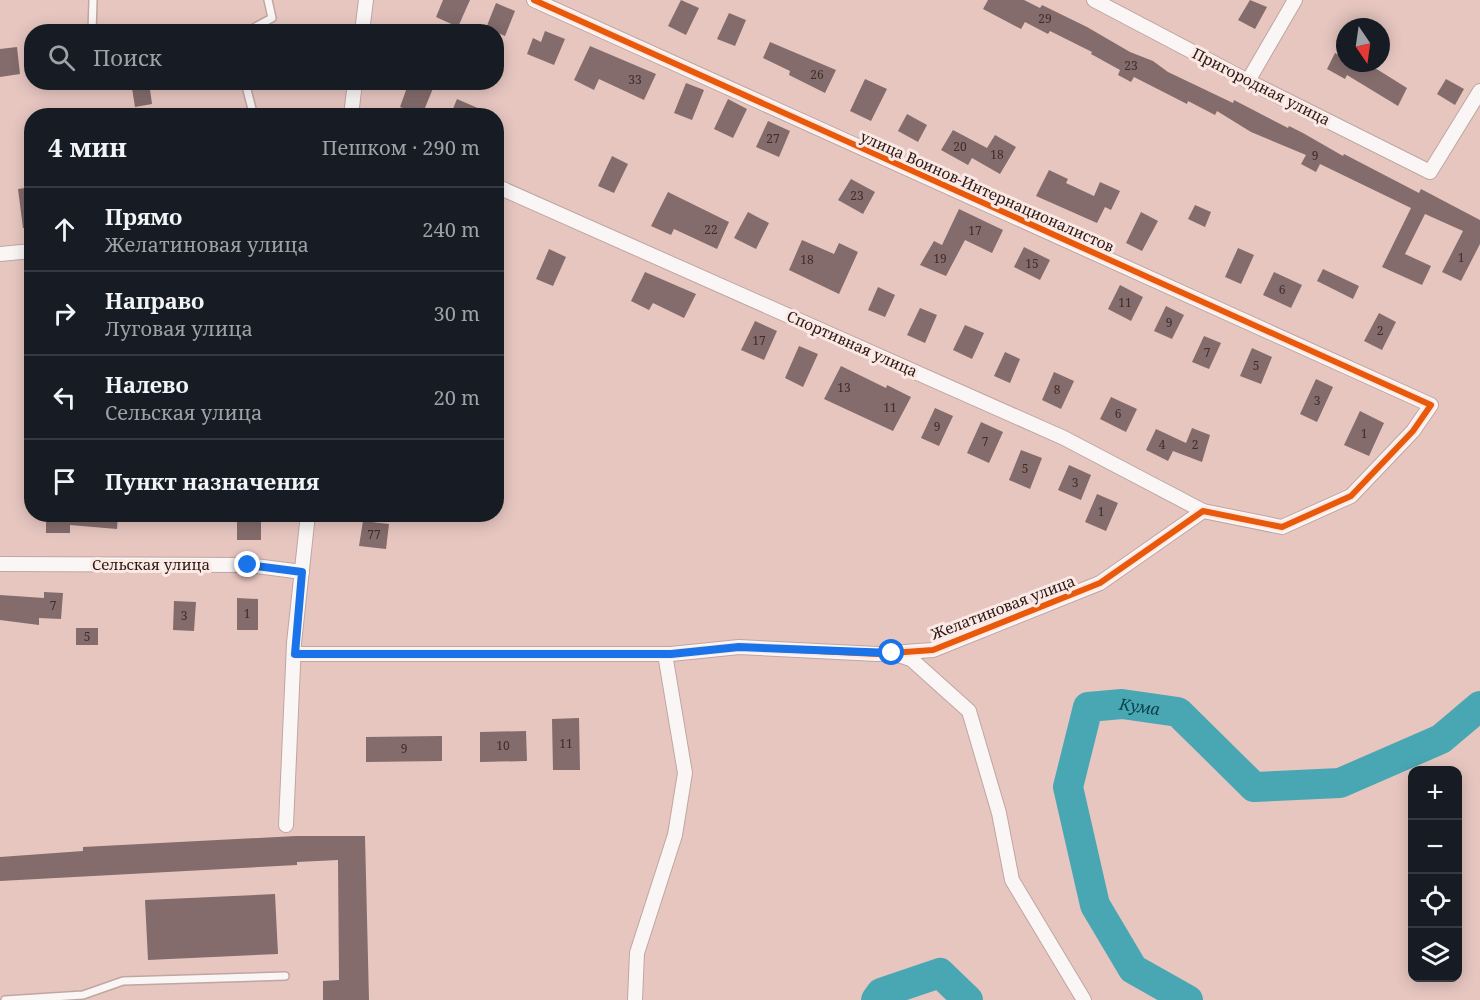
<!DOCTYPE html>
<html lang="ru">
<meta charset="utf-8">
<style>
:root{--surface:#171b24;--page:#242831;--text:#f1f3f6;--muted:#9ea1a6;--line:#363941}
body{margin:0;font-family:"Noto Serif",serif;background:var(--page);color:var(--text)}
.controls{position:absolute;right:18px;bottom:18px;display:grid;overflow:hidden;border-radius:12px;box-shadow:0 3px 15px #0003}
.controls button{width:54px;height:54px;display:grid;place-items:center;padding:0;border:0;border-bottom:2px solid var(--line);background:var(--surface);color:var(--text);font:30px sans-serif}
.compass{position:absolute;left:1336px;top:18px;width:54px;height:54px;border-radius:50%;background:var(--surface);box-shadow:0 3px 15px #0003;rotate:167deg}
.stop{position:absolute;width:18px;height:18px;margin:-14px;border:4px solid #1a73e8;border-radius:50%;background:#fff}
.stop.end{background:#1a73e8;border-color:#fff;box-shadow:0 2px 6px #0008}
.list{margin:0;padding:0;list-style:none}
h2{display:flex;justify-content:space-between;align-items:center;height:78px;margin:0;padding:0 24px;font-size:26px}
h2 small{font-size:20px;font-weight:400;color:var(--muted)}
.list li{display:grid;grid-template-columns:39px 1fr auto;gap:18px;align-items:center;box-sizing:border-box;height:84px;padding:0 24px;border-top:2px solid var(--line)}
.list b{display:block;font-size:22px;white-space:nowrap}
.list p{margin:0;font-size:20px;white-space:nowrap;color:var(--muted)}
.list em{font-size:20px;font-style:normal;color:var(--muted)}
.icon{flex:none;width:33px;height:33px;fill:none;stroke:currentColor;stroke-width:2;stroke-linecap:round;stroke-linejoin:round}
.map{position:relative;flex:none;width:1480px;height:1000px;overflow:hidden}
.search{position:absolute;background:var(--surface);box-shadow:0 3px 15px #0003;left:24px;top:24px;width:480px;height:66px;display:flex;align-items:center;gap:15px;box-sizing:border-box;padding:0 21px;border-radius:24px;color:var(--muted);font-size:22px}
.panel{position:absolute;background:var(--surface);box-shadow:0 3px 15px #0003;left:24px;top:108px;width:480px;height:414px;border-radius:24px}
.map>svg:first-child{display:block}
.lines{fill:none;stroke-linecap:round;stroke-linejoin:round}
.river{stroke:#49a7b4;stroke-width:30}
.building{fill:#836c6b}
.lane-casing{stroke:#bfa6a1;stroke-width:10}
.street-casing{stroke:#bfa6a1;stroke-width:16}
.lane{stroke:#fbf6f6;stroke-width:7}
.street{stroke:#fbf6f6;stroke-width:14}
.cycleway-casing{stroke:#fbe9e5;stroke-width:10}
.cycleway{stroke:#e8590c;stroke-width:6}
.route{stroke:#1a73e8;stroke-width:8}
.labels{text-anchor:middle;stroke-width:6;stroke-linejoin:round;paint-order:stroke}
.number-label{font-size:12px;fill:#422c29}
.street-label{font-size:15px;fill:#2c1713;stroke:#fbe9e5}
.water-label{font-size:16px;font-style:italic;fill:#0a414a;stroke:#fbe9e5}
</style>
<div class="map">
<svg width="1480" height="1000" viewBox="0 0 1480 1000">
<rect width="100%" height="100%" fill="#e7c6c0"/>
<g class="lines">
<g class="river">
<path d="M876 1000 881 993 940 973 968 1000"/>
<path id="s1" d="M1188 1000 1133 969 1095 905 1068 787 1088 707 1122 704 1178 712 1254 787 1340 783 1441 739 1480 706"/>
</g>
</g>
<g class="building">
<path d="M443 0H470L458 27 436 17Z"/>
<path d="M681 0 699 8 686 35 668 26Z"/>
<path d="M988 0H1024L1040 8 1042 5 1087 27 1130 52 1153 61 1168 72 1233 103 1234 100 1288 128 1289 126 1303 133 1343 156 1344 154 1419 193 1421 189 1480 220V244L1461 281 1442 272 1463 231 1425 214 1405 254 1431 266 1422 285 1382 267 1411 208 1320 164 1316 172 1301 164 1306 155 1251 132 1217 111 1215 115 1188 101 1187 104 1134 77 1131 82 1118 75 1120 70 1091 54 1092 52 1050 31 1048 34 1025 22 1021 29 983 9Z"/>
<path d="M1250 0 1267 7 1255 29 1238 20Z"/>
<path d="M496 3 515 11 505 36 486 28Z"/>
<path d="M729 13 746 20 735 46 717 39Z"/>
<path d="M545 31 565 39 554 65 527 54 533 38 541 42Z"/>
<path d="M770 42 836 70 825 93 789 75 790 71 763 58Z"/>
<path d="M590 46 656 74 644 100 599 79 594 90 574 80Z"/>
<path d="M17 47 20 74 0 77V49Z"/>
<path d="M1335 53 1345 58V63H1367L1407 88 1398 106 1347 75 1345 79 1327 69Z"/>
<path d="M865 79 887 89 871 121 850 111Z"/>
<path d="M1446 79 1464 89 1455 105 1437 94Z"/>
<path d="M131 82H149L152 104 135 107Z"/>
<path d="M409 82H424L434 86 422 115 400 107Z"/>
<path d="M686 83 704 90 692 120 674 113Z"/>
<path d="M457 99 496 116H450Z"/>
<path d="M728 99 747 109 733 138 714 129Z"/>
<path d="M907 114 927 125 918 142 898 131Z"/>
<path d="M768 121 790 131 779 157 756 147Z"/>
<path d="M953 130 987 148 995 135 1016 147 1000 174 972 158 968 165 941 150Z"/>
<path d="M612 156 628 164 614 193 598 186Z"/>
<path d="M1049 170 1068 179 1066 183 1094 196 1100 182 1120 191 1111 210 1105 207 1097 223 1036 196Z"/>
<path d="M851 179 875 192 863 214 838 200Z"/>
<path d="M32 187V228H23L18 189Z"/>
<path d="M668 192 729 222 717 249 674 229 671 235 651 226Z"/>
<path d="M1195 205 1211 212 1205 227 1188 219Z"/>
<path d="M959 209 1003 230 992 253 965 240 946 276 920 265 934 241 942 245Z"/>
<path d="M748 212 769 223 756 249 734 238Z"/>
<path d="M1141 212 1158 221 1142 251 1126 243Z"/>
<path d="M802 240 834 254 839 243 858 252 839 294 789 270Z"/>
<path d="M1024 247 1050 260 1040 280 1014 267Z"/>
<path d="M1238 248 1254 255 1241 284 1225 277Z"/>
<path d="M549 249 566 257 553 286 536 279Z"/>
<path d="M1323 269 1359 286 1353 299 1317 281Z"/>
<path d="M645 272 696 294 684 318 653 303 649 310 631 301Z"/>
<path d="M1274 272 1302 285 1291 308 1263 295Z"/>
<path d="M1120 285 1143 297 1131 321 1108 309Z"/>
<path d="M878 287 895 295 885 317 868 310Z"/>
<path d="M1166 306 1184 315 1172 339 1154 331Z"/>
<path d="M920 308 937 315 925 343 907 335Z"/>
<path d="M1379 313 1396 322 1382 350 1364 341Z"/>
<path d="M755 321 777 331 764 360 741 350Z"/>
<path d="M965 325 984 333 972 359 953 350Z"/>
<path d="M1204 336 1221 343 1209 369 1192 362Z"/>
<path d="M799 346 818 354 803 387 785 378Z"/>
<path d="M1252 348 1272 357 1261 384 1240 376Z"/>
<path d="M1005 352 1020 359 1010 383 994 376Z"/>
<path d="M841 366 886 388 887 385 911 397 893 431 824 399Z"/>
<path d="M1054 372 1074 381 1061 409 1042 400Z"/>
<path d="M1316 379 1333 387 1317 422 1300 414Z"/>
<path d="M1111 397 1137 409 1126 432 1100 419Z"/>
<path d="M935 408 953 416 939 446 921 438Z"/>
<path d="M1360 411 1384 423 1369 456 1344 445Z"/>
<path d="M981 422 1003 432 989 463 967 453Z"/>
<path d="M1192 428 1210 435 1202 462 1173 451 1168 461 1146 450 1156 429 1186 443Z"/>
<path d="M1021 450 1042 458 1030 489 1009 480Z"/>
<path d="M1069 465 1091 475 1081 500 1058 490Z"/>
<path d="M1097 494 1118 503 1106 531 1085 522Z"/>
<path d="M46 514H118L117 529 70 525V533H46Z"/>
<rect x="237" y="514" width="24" height="26"/>
<path d="M363 521 389 524 386 549 359 546Z"/>
<path d="M44 592 63 593 61 619 39 618V625L0 620V595L44 598Z"/>
<path d="M237 598 258 599V630H237Z"/>
<path d="M174 601 196 602 194 631 173 630Z"/>
<rect x="76" y="628" width="22" height="17"/>
<path d="M579 718 580 770H553L552 719Z"/>
<path d="M526 731 527 761 480 762V732Z"/>
<path d="M442 736V761L366 762V737Z"/>
<path d="M296 836H365L369 1000H323V981L339 980 338 860 297 862V865L0 881V857L83 851V847Z"/>
<path d="M275 894 278 954 148 960 145 900Z"/>
</g>
<g class="lines">
<defs>
<g id="lane">
<path d="M92 32 93 0"/>
<path d="M246 32 272 18 268 0"/>
<path d="M245 82 252 109"/>
<path d="M5 1000 83 995 123 981 285 976"/>
</g>
<g id="street">
<path d="M1094 0 1248 81 1430 172 1480 91"/>
<path d="M362 32 366 0"/>
<path d="M1248 81 1295 0"/>
<path d="M351 116 355 82"/>
<path d="M496 186 1064 438 1203 511"/>
<path d="M0 254 32 251"/>
<path d="M0 564 248 565 302 572"/>
<path d="M295 654H671L739 647 877 654 933 650 1100 583 1203 511 1282 527 1351 496 1413 431 1431 405 534 0"/>
<path d="M895 654 911 659 969 711 999 813 1012 880 1084 1000"/>
<path d="M286 825 294 643 308 514"/>
<path d="M635 1000 637 953 675 835 685 773 665 654"/>
</g>
</defs>
<use href="#lane" class="lane-casing"/>
<use href="#street" class="street-casing"/>
<use href="#lane" class="lane"/>
<use href="#street" class="street"/>
<defs>
<path id="cycleway" d="M295 654H671L739 647 877 654 933 650 1100 583 1203 511 1282 527 1351 496 1413 431 1431 405 534 0"/>
</defs>
<use href="#cycleway" class="cycleway-casing"/>
<use href="#cycleway" class="cycleway"/>
</g>
<g class="lines">
<path class="route" d="M248 565 302 572 295 654H671L739 647 892 653"/>
</g>
<g class="labels">
<g class="number-label">
<text x="1045" y="23">29</text>
<text x="1131" y="70">23</text>
<text x="817" y="79">26</text>
<text x="635" y="84">33</text>
<text x="773" y="143">27</text>
<text x="960" y="151">20</text>
<text x="997" y="159">18</text>
<text x="1315" y="160">9</text>
<text x="857" y="200">23</text>
<text x="711" y="234">22</text>
<text x="975" y="235">17</text>
<text x="1461" y="262">1</text>
<text x="940" y="263">19</text>
<text x="807" y="264">18</text>
<text x="1032" y="268">15</text>
<text x="1282" y="294">6</text>
<text x="1125" y="307">11</text>
<text x="1169" y="327">9</text>
<text x="1380" y="335">2</text>
<text x="759" y="345">17</text>
<text x="1207" y="357">7</text>
<text x="1256" y="370">5</text>
<text x="844" y="392">13</text>
<text x="1057" y="394">8</text>
<text x="1317" y="405">3</text>
<text x="890" y="412">11</text>
<text x="1118" y="418">6</text>
<text x="937" y="431">9</text>
<text x="1364" y="438">1</text>
<text x="985" y="446">7</text>
<text x="1162" y="449">4</text>
<text x="1195" y="449">2</text>
<text x="1025" y="473">5</text>
<text x="1075" y="487">3</text>
<text x="1101" y="516">1</text>
<text x="374" y="539">77</text>
<text x="53" y="610">7</text>
<text x="247" y="618">1</text>
<text x="184" y="620">3</text>
<text x="87" y="641">5</text>
<text x="566" y="748">11</text>
<text x="503" y="750">10</text>
<text x="404" y="753">9</text>
</g>
<g class="street-label">
<text transform="translate(1261 87) rotate(27)" y="5">Пригородная улица</text>
<text transform="translate(987 192) rotate(24)" y="5">улица Воинов-Интернационалистов</text>
<text transform="translate(852 344) rotate(24)" y="5">Спортивная улица</text>
<text x="151" y="570">Сельская улица</text>
<text transform="translate(1003 608) rotate(-21)" y="5">Желатиновая улица</text>
</g>
<g class="water-label">
<text dy="6" stroke="none"><textPath href="#s1" startOffset="393">Кума</textPath></text>
</g>
</g>
</svg>
<div class="controls">
<button>+</button>
<button>−</button>
<button><svg class="icon" aria-label="locate" viewBox="0 0 24 24"><circle cx="12" cy="12" r="6"/><path d="M12 2v4M12 18v4M2 12h4M18 12h4"/></svg></button>
<button><svg class="icon" aria-label="layers" viewBox="0 0 24 24"><path d="M12 4l9 5-9 5-9-5zM3 14l9 5 9-5"/></svg></button>
</div>
<svg class="compass" viewBox="-18 -18 36 36"><path d="M0-13l5 13h-10z" fill="#e53935"/><path d="M0 13l5-13h-10z" fill="#9ea1a6"/></svg>
<div class="stop" style="left:892px;top:653px"></div>
<div class="stop end" style="left:248px;top:565px"></div>
<div class="search"><svg class="icon" aria-label="search" viewBox="0 0 24 24"><circle cx="10" cy="10" r="6"/><path d="M15 15l6 6"/></svg>Поиск</div>
<section class="panel">
<h2>4 мин<small>Пешком · 290 m</small></h2>
<ul class="list">
<li><svg class="icon" aria-label="ahead" viewBox="0 0 24 24"><path d="M12 20V5M6 11l6-6 6 6"/></svg><div><b>Прямо</b><p>Желатиновая улица</p></div><em>240 m</em></li>
<li><svg class="icon" aria-label="right" viewBox="0 0 24 24"><path d="M7 20v-9h11M14 6l5 5-5 5"/></svg><div><b>Направо</b><p>Луговая улица</p></div><em>30 m</em></li>
<li><svg class="icon" aria-label="left" viewBox="0 0 24 24"><path d="M17 20v-9H6M10 6l-5 5 5 5"/></svg><div><b>Налево</b><p>Сельская улица</p></div><em>20 m</em></li>
<li><svg class="icon" aria-label="arrive" viewBox="0 0 24 24"><path d="M6 21V4h12l-3 4 3 4H6"/></svg><div><b>Пункт назначения</b></div></li>
</ul>
</section>
</div>
